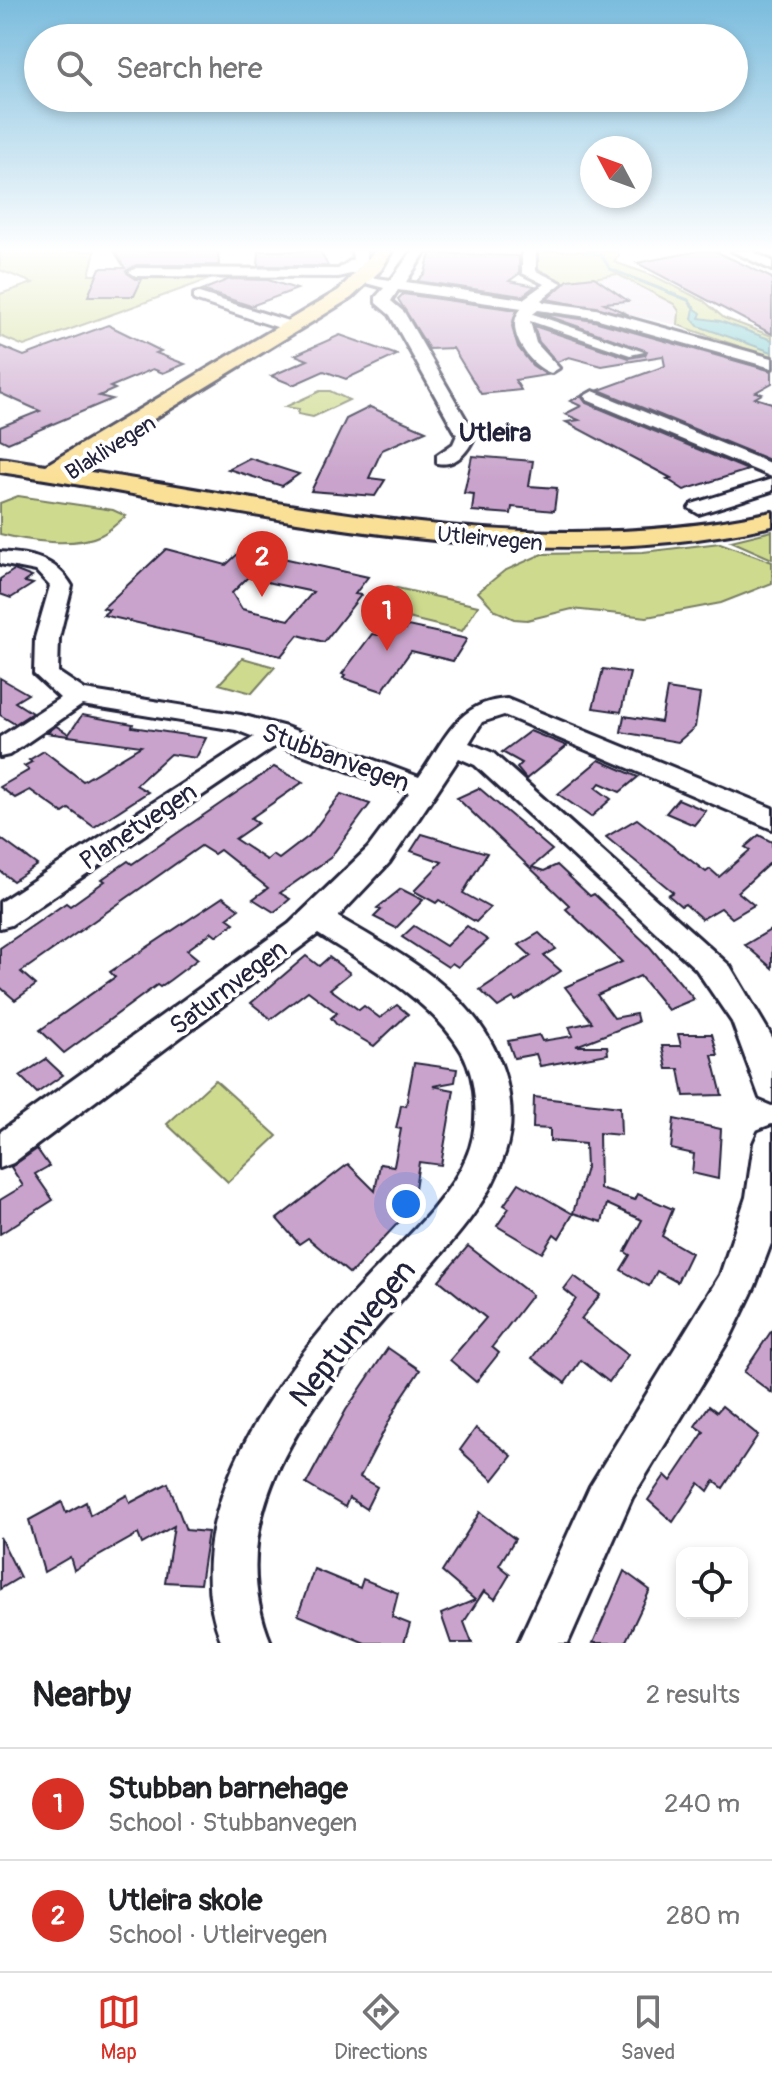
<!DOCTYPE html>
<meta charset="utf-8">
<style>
:root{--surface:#fff;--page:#f2f2f2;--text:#202124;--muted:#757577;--line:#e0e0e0;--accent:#d93025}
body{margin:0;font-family:Pangolin,sans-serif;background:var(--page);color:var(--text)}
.controls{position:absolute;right:24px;bottom:24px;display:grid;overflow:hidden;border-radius:16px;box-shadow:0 4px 12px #0003}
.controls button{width:72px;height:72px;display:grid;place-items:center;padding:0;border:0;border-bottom:2px solid var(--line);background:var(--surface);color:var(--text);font:40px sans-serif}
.compass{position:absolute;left:580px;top:136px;width:72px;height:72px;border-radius:50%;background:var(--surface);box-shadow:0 4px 12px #0003;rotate:311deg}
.you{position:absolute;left:406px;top:1204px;width:28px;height:28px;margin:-20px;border:6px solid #fff;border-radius:50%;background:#1a73e8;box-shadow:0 0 0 12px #1a73e833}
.badge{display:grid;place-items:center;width:52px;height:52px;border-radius:50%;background:var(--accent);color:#fff;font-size:26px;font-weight:700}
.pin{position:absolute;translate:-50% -66px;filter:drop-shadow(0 2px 4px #0008)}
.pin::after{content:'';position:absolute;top:42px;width:28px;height:24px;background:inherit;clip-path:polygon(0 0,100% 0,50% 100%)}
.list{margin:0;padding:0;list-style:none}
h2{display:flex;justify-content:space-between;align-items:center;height:104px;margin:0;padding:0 32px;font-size:34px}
h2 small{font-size:26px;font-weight:400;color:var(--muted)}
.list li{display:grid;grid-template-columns:52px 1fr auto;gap:24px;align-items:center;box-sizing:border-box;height:112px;padding:0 32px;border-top:2px solid var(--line)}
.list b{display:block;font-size:30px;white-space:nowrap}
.list p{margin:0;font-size:26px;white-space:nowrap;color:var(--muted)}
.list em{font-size:26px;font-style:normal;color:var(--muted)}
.icon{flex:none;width:44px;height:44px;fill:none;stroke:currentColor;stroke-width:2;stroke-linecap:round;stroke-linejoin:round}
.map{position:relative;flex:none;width:772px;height:1643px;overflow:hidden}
.search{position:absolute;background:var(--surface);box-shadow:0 4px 12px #0003;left:24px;right:24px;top:24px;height:88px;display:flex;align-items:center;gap:20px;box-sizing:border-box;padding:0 28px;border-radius:44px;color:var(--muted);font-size:30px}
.sheet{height:328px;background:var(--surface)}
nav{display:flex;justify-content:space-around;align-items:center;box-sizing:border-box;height:112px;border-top:2px solid var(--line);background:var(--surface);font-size:22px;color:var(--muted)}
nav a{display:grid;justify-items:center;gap:4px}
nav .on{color:var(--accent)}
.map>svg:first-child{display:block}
.built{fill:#efe3ef}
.green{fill:#ceda8e;stroke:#787e64;stroke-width:2}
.water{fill:#77c8cd;stroke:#558693;stroke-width:2}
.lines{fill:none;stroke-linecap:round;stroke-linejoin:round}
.stream{stroke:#558693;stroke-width:3}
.building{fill:#c9a3cb;stroke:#22223b;stroke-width:2;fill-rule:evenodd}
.minor-casing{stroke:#22223b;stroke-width:6}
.major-casing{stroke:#22223b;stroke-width:6}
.minor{fill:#fff;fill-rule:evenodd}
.major{fill:#fadf96;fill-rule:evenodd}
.labels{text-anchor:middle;stroke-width:8;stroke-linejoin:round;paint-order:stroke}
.far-street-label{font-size:22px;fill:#22223b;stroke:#fff}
.far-quarter-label{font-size:26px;font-weight:bold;fill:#22223b;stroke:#fff}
.street-label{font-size:26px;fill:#22223b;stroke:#fff}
.near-street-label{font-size:32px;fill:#22223b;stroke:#fff}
</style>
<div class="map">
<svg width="772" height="1643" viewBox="0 0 772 1643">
<rect width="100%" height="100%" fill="#fff"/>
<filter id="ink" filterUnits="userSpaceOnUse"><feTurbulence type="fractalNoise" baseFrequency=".0125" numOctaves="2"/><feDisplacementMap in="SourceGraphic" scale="16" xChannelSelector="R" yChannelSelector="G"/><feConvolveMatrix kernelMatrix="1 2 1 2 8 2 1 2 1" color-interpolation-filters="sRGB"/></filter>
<g filter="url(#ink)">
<path class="built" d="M617 274 674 304 679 311 678 325 545 298 570 280Z"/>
<g class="green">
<path d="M0 251H95L89 275H221L24 346 0 336V294L33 283 0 270Z"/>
<path d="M533 251H617L619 255 614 262 654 276 704 301 724 318 772 336V358L678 325 679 311 674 304 617 274 564 283 538 269 533 271Z"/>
<path d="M320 391H330L349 400 313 417 298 414 299 409 285 407Z"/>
<path d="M18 496 113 510 126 516C118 522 110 531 101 535 74 548 28 541 0 534V503Z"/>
<path d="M772 531V559L731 541Z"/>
<path d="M720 543 772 562V583L721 603 647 617 572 609 527 620 514 619 496 611 478 592 504 571 542 554 643 552Z"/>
<path d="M388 586 478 606 462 631 370 609Z"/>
<path d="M243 658 275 667 252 693 219 684Z"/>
<path d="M215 1080 277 1136 228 1182 167 1124Z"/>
</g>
<path class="water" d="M694 308 701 313 699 318 720 321 772 340V352L698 326 692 319Z"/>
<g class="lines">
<path class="stream" d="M582 251 601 255 610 269 688 300 694 308"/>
</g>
<g class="building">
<path d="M114 251H218L219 265H136L126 271 135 279H142L134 296H88L100 268H125Z"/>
<path d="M259 251H320L328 266H258Z"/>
<path d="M699 251H715L772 278V334L637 263Z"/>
<path d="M430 253 519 256V274L509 281 535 286 522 296 417 281 425 273Z"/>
<path d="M594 277 628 301 604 303 629 315 547 299 568 280Z"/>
<path d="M230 279 268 280 297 289 251 306 202 290Z"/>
<path d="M403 294 517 310 512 326 518 347 532 365 547 375 515 380 521 390 481 394 453 348 429 349 398 299Z"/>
<path d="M540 313 594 321 772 371V383L756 392 762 394 755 398 772 403V461L599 390 665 366 663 356 602 366 569 357 557 362 539 342 534 326 629 358 645 355 647 351Z"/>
<path d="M108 325 161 351 156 353 185 364 163 373 153 369 110 387 115 389 99 396 112 399 8 443 0 439V427L40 411 0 393V346L24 356Z"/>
<path d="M340 335 397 355 346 379 324 371 293 385 271 376 308 360 295 355Z"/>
<path d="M581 396 586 403 748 470 684 490 667 479 671 478 566 422 579 420 565 414 581 406 570 401Z"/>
<path d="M370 407 426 431 382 450 369 478 385 480 375 496 311 491 346 419Z"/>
<path d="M472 456 533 461 529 486 557 488 554 511 512 507 511 514 472 511 474 494 464 493Z"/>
<path d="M249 458 299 474 282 486 228 469Z"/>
<path d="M166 549 226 565 243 549 368 577 355 594 361 595 324 642 298 635 281 656 103 615 109 610 103 608ZM248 577 271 583 313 592 289 620 242 609 232 593Z"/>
<path d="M14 570 32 577 25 582 33 584 11 598 0 594V579Z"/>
<path d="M387 624 406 629 408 626 467 639 453 661 411 651 382 691 343 678 345 675 342 674 372 634 378 635Z"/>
<path d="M603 669 630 673 621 712 593 708Z"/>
<path d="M0 678 28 694 15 702 32 713 15 724 0 715Z"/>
<path d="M667 689 700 694 695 727 678 742 621 732 624 716 661 722Z"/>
<path d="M82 715 133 724 132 727 206 738 196 758 170 754 136 785 148 792 94 827 69 809 63 813 30 790 15 798 0 787 29 770 24 766 32 762 29 760 44 751 83 781 141 746 47 733 56 726 69 734Z"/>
<path d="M530 731 567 746 526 779 517 768 522 763 502 752Z"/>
<path d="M599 760 638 777 620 792 600 783 596 788 611 799 591 817 558 794Z"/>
<path d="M274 767 303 782 251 818 258 823 235 839 267 860 273 855 279 859 309 836 341 794 370 804 330 858 280 893 290 899 282 906 274 912 253 899 268 888 220 850 214 854 201 846 21 972 36 985 15 1000 0 987V948L66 903 70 906 105 881 102 879 128 861 132 864Z"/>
<path d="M479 788 552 850 532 867 544 871 557 865 590 896 594 894 650 947 694 999 668 1010 640 976 597 995 614 1018 636 1014 638 1022 576 1046H607L608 1054 540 1066 536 1054 514 1058 508 1041 539 1035 542 1041 573 1036 569 1027 592 1022 565 987 622 962 566 909 570 906 457 798Z"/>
<path d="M678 799 706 811 694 825 666 813Z"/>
<path d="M637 819 706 872 710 869 719 877 750 850 745 847 759 835 772 842V861L738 892 754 905 732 918 721 908 702 919 685 904 681 906 668 895 673 892 606 837Z"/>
<path d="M422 834 487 853 463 893 490 908 476 922 439 900 436 903 414 891 442 862 411 851Z"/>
<path d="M0 838 37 865 13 881 0 871Z"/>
<path d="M401 889 423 900 396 928 374 917 381 910 377 908Z"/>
<path d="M223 897 239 909 227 918 234 923 217 936 212 932 187 950 198 959 170 980 160 987 157 985 64 1053 40 1030 115 977 110 972Z"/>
<path d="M414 926 446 946 467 926 488 940 458 967 452 963 448 967 402 937Z"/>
<path d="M772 929V968L745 945Z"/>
<path d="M539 933 556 949 544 956 561 971 516 1001 513 998 498 1007 480 990 531 956 519 945Z"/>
<path d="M306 956 319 966 329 957 350 973 330 989 359 1010 364 1006 380 1018 397 1005 408 1014 374 1046 336 1024 331 1018 337 1013 308 991 271 1019 251 1003Z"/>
<path d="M678 1034H712L718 1055H712L722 1095 684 1096 679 1069H667L662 1046H681Z"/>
<path d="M46 1059 63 1075 37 1093 20 1076Z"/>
<path d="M414 1063 457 1069 455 1082 433 1086 454 1090 441 1165 419 1162 412 1208 350 1274 308 1238 299 1244 277 1219 348 1164 375 1191 380 1164 394 1166 401 1129 396 1128 399 1116 401 1105 406 1106Z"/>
<path d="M534 1097 620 1107 621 1135 599 1133 600 1189 635 1200 638 1194 673 1209 662 1236 691 1253 677 1282 657 1271 649 1286 621 1270 630 1255 625 1252 642 1220 607 1204 602 1222 573 1213 586 1168 585 1144 550 1141V1129L533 1128Z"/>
<path d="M674 1119 721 1129 718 1179 692 1173 694 1154 671 1149Z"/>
<path d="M37 1149 49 1166 35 1174 53 1200 0 1234V1200L23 1186 11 1167Z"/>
<path d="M519 1183 573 1214 559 1238 554 1234 542 1253 497 1226 509 1208 504 1205Z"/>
<path d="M468 1246 532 1295 492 1347 499 1353 476 1382 450 1360 486 1318 439 1280Z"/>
<path d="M574 1276 600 1295 581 1319 628 1355 609 1382 581 1360 565 1383 532 1358 576 1299 564 1289Z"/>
<path d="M772 1330V1393L744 1372Z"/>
<path d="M388 1348 420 1370 400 1400 360 1477 377 1487 366 1509 349 1498 345 1507 306 1484 346 1410Z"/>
<path d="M709 1406 717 1412 722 1406 758 1435 723 1488 714 1481 708 1491 699 1483 673 1522 648 1500 665 1475 671 1481 704 1432 695 1426Z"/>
<path d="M476 1428 512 1456 493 1480 460 1450Z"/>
<path d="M168 1483 186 1530 208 1532 200 1584 165 1582 174 1526 142 1544 138 1534 74 1570 70 1557 44 1572 29 1520 62 1502 66 1513 86 1502 90 1515 127 1495 130 1503Z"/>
<path d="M480 1512 515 1539 499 1565 510 1574 495 1599 484 1591 464 1622 472 1643H451L441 1614 475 1600 442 1572Z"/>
<path d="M0 1537 20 1577 0 1589Z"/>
<path d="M314 1569 360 1588 363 1579 398 1593 392 1617 410 1624 404 1643H365L298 1615Z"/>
<path d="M624 1571 650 1590 625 1643H593Z"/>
</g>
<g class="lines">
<defs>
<g id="minor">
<path d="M352 251H366L367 260 355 273 338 277 136 276 129 272 136 268 338 269 353 259Z"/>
<path d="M412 251H426L406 282 523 299 544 284 522 273V251H536V271L562 283 541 300 544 302 596 309 772 358V368L595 318 538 310 533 314 644 352 630 355 530 321 536 343 559 368 551 373C529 366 502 328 522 308L398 290 391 301 404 312 475 435C469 451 456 467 437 463V455L453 444 457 435 390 315 376 303V297L384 288 355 280 362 276 391 280Z"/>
<path d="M732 251H751L772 261V270Z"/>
<path d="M199 293 298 324 300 327 286 330 194 300V294Z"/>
<path d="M593 391 772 464V477L587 400 584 396Z"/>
<path d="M772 479V491L699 514 689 508 692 504Z"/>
<path d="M0 552C30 554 56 558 72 586L59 638 58 672 85 690 241 715 286 727 419 777C445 740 457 702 507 699L772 808V829L504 715 482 722 469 743 493 753 730 966 772 1037V1103L760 1098 732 1022 696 969 475 765 459 758 389 863 338 917C385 945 439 973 474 1017 504 1054 520 1107 505 1153 489 1204 450 1244 416 1283 330 1380 213 1503 271 1643H222C170 1516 280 1372 362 1284 397 1246 445 1206 466 1158 480 1128 478 1081 462 1052 431 999 368 966 318 934L13 1163 0 1168V1132L289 924 368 848 409 793 277 745 11 925 0 928V902L254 737 236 730 82 705 9 755 0 757V737L60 698 34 674 35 638 50 586 36 571 0 564Z"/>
<path d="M772 1127V1241L755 1286 730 1338 632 1498 568 1643H518L590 1486 720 1275 746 1197 754 1143 759 1132Z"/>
</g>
<path id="major" d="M375 251H392L381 270 351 298 72 469C307 505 535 563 772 512V526C514 583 256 510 0 472V458L46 465 339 290Z"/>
</defs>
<use href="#minor" class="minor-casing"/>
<use href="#major" class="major-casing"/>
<use href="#minor" class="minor"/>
<use href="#major" class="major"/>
</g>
</g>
<linearGradient id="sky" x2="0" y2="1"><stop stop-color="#7bbcdd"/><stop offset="0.52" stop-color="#fff"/><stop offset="1" stop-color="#fff" stop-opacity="0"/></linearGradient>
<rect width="772" height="481" fill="url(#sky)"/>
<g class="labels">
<g class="far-street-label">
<text transform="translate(110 447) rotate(-32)" y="8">Blaklivegen</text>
<text transform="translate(490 538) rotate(5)" y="8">Utleirvegen</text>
</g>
<g class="far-quarter-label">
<text x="495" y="441">Utleira</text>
</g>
<g class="street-label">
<text transform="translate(336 757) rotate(20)" y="9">Stubbanvegen</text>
<text transform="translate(138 826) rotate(-34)" y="9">Planetvegen</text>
<text transform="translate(228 987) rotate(-37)" y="9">Saturnvegen</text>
</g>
<g class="near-street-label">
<text transform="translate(352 1333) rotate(-51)" y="11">Neptunvegen</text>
</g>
</g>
</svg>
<div class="controls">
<button><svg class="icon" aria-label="locate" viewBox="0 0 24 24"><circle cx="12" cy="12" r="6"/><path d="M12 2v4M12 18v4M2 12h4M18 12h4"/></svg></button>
</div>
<svg class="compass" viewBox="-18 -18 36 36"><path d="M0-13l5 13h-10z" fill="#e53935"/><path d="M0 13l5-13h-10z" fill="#757577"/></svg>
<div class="you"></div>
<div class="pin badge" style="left:387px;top:651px">1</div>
<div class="pin badge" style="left:262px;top:597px">2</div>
<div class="search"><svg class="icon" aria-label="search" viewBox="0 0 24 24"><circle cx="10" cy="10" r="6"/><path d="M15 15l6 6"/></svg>Search here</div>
</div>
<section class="sheet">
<h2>Nearby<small>2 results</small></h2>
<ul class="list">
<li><span class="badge">1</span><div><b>Stubban barnehage</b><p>School · Stubbanvegen</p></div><em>240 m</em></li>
<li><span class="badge">2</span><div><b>Utleira skole</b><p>School · Utleirvegen</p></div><em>280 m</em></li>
</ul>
</section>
<nav>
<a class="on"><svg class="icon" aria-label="map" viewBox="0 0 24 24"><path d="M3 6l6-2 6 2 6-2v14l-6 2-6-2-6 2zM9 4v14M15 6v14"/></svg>Map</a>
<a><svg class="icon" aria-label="directions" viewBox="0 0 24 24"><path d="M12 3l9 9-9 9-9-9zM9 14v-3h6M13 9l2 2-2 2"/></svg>Directions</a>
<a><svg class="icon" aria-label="saved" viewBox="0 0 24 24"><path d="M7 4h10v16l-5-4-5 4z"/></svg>Saved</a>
</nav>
